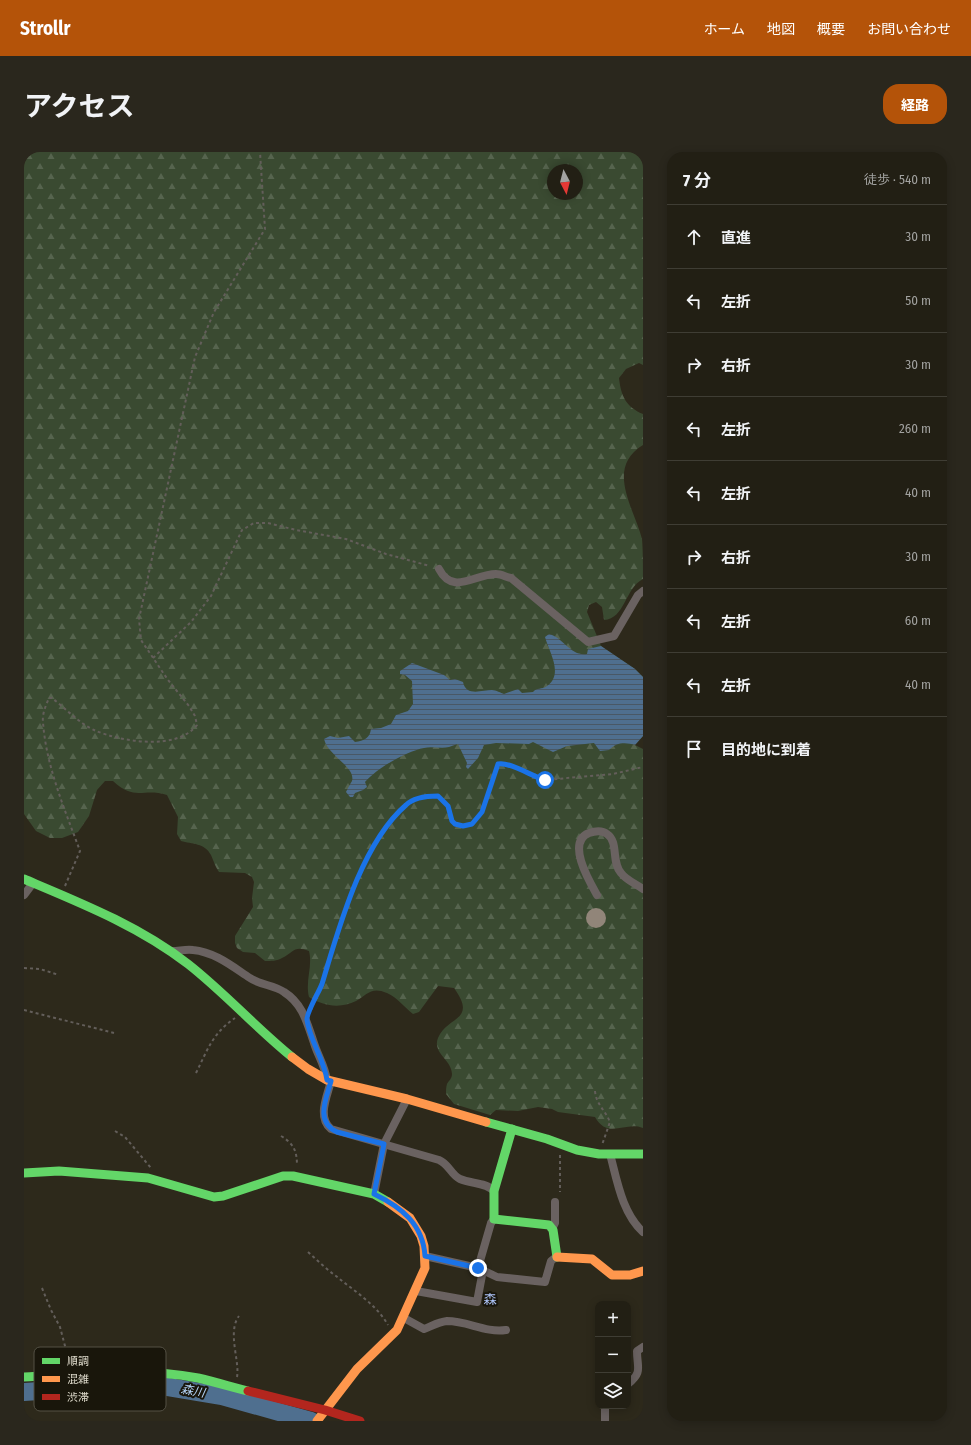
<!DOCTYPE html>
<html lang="ja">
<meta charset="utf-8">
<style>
:root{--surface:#221f14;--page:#2a271d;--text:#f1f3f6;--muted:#a2a2a0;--line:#3f3d34;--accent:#b45309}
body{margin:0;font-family:"Fira Sans Condensed","Noto Sans JP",sans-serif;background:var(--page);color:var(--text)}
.controls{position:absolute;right:12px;bottom:12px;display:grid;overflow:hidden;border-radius:8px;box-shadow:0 2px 10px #0003}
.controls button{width:36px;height:36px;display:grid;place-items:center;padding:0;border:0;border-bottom:1px solid var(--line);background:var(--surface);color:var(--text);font:20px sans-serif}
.compass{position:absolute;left:523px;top:12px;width:36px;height:36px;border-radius:50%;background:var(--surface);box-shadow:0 2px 10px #0003;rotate:173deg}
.stop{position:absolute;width:12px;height:12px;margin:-9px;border:3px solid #1a73e8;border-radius:50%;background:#fff}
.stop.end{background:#1a73e8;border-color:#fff;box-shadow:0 1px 4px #0008}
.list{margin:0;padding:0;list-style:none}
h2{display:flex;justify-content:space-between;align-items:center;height:52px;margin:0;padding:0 16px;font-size:17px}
h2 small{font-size:13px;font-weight:400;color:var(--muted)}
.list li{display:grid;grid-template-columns:26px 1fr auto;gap:12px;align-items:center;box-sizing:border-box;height:64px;padding:0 16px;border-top:1px solid var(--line)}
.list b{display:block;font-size:15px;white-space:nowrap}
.list em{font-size:13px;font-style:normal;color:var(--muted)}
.icon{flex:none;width:22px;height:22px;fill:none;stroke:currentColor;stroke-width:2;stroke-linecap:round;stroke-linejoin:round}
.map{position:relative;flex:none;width:619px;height:1269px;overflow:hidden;border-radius:16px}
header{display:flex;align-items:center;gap:24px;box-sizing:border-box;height:56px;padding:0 20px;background:var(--accent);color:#fff}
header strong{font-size:19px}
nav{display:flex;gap:22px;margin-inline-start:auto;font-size:14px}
.intro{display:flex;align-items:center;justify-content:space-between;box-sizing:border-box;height:96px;padding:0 24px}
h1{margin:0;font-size:28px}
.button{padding:10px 18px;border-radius:16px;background:var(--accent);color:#fff;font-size:14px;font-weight:700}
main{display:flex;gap:24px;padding:0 24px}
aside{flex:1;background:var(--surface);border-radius:16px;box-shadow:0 2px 10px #0003}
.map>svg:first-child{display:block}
.forest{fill:url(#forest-firs);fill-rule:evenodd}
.water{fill:url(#water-rules)}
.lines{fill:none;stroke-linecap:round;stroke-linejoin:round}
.river{stroke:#4f6f8f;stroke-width:18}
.building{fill:#918579}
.path{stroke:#635e5a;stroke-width:2;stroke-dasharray:3 3;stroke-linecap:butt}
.street{stroke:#6a6261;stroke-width:8}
.fast{stroke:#63d668;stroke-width:9}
.slow{stroke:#ff974d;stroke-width:9}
.jam{stroke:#b3261e;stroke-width:9}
.route{stroke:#1a73e8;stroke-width:5}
.labels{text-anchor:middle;stroke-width:4;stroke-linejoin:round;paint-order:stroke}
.water-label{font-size:12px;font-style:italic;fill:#b7d8fc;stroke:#19160b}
.quarter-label{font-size:13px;fill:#aec5fa;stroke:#19160b}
.key{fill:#19160b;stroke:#545145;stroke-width:1}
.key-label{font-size:11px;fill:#dfdbcc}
</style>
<header>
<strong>Strollr</strong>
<nav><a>ホーム</a><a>地図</a><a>概要</a><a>お問い合わせ</a></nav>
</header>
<div class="intro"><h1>アクセス</h1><a class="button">経路</a></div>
<main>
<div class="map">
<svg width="619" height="1269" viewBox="0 0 619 1269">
<defs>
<pattern id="forest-firs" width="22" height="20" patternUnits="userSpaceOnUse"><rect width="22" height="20" fill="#3a4a31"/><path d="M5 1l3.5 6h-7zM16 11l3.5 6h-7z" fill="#56644e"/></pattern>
<pattern id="water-rules" width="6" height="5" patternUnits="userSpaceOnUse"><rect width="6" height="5" fill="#4f6f8f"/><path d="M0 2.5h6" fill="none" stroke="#495866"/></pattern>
</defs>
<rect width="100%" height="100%" fill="#2d291b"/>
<path class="forest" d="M0 0H619V213L615 211 602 217 595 226C597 244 602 255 619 262V293C581 316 610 356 618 387 619 399 619 415 619 427 601 436 601 467 580 468L578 455 572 450 565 453 563 460 577 494 611 517 619 525V584L611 593 619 597V976C601 969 584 988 571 965L534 960 528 957 514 955 494 959 472 958 466 963 430 952 422 942C422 939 422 935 423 932 425 928 428 927 428 922 428 908 408 901 414 886 423 864 454 869 430 836L414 834 395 860 389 862C379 854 374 846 363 841 347 834 343 843 332 849 316 857 299 854 285 845 281 828 289 815 285 799 270 793 270 800 258 806 253 809 247 809 241 809L231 801 219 800 213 796 211 791V784L229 755 228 746 230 730 228 725 221 721 195 720C191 714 190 710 187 703 181 691 168 692 157 689L153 682 154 665 143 643C119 635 112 650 89 629H81L73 638 65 664 54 680 38 686H26L12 679 0 662ZM529 18H553V42H529Z"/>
<path class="water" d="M525 482C539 485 547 505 563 502L564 497 577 494 611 517 619 525V584L611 593C602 590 592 590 585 598L576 599 570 591 543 594 529 600 509 590 505 592 472 591 460 593 454 606 444 617 442 615 443 611 434 592C430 593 428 594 425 595 417 597 408 594 400 596 383 599 353 616 341 630L343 635 339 638 331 641 329 645H326L322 640C324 636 326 632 328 629 332 615 304 604 300 587L306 584 314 586 325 584 331 590C340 589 346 586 347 577L357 576 367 572 372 563 384 559 389 552 388 529 381 523 376 522V519L388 511 420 523 426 528 431 527 439 530C442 545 458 538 468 538 472 538 477 541 480 542L494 537 498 541 509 540C513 535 518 538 523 534 540 522 525 500 521 485Z"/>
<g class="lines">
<path class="river" d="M0 1240 30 1238 51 1234 96 1232 144 1235 198 1244 287 1269"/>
</g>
<circle class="building" cx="572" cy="766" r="10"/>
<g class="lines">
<g class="path">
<path d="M129 506 167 470 187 444 218 378 230 371H244L272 378 322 387 362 402 406 414"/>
<path d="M41 734 56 699C41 658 22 614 19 570 18 562 22 553 25 546H28C40 555 56 572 70 578 97 590 153 599 173 573L171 564 165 554 144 528 117 488 115 467 171 205 190 160 241 77 236 0"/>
<path d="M0 816 16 817 35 823"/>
<path d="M0 858 90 881"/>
<path d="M287 858C314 794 324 718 372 664 375 660 379 654 384 651 394 646 403 644 413 644L424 655 428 669 431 672 439 673 448 672 458 660 474 612H477L491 616 521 628 589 622 619 615"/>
<path d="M172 921C184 897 188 882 211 866"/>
<path d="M571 939C572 952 581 958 586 970L578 993"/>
<path d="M91 979 101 985 127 1016"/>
<path d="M257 984C270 992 273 999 273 1014"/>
<path d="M536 1003V1040"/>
<path d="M284 1100C293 1108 302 1117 312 1124 330 1139 352 1152 364 1173"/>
<path d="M18 1136 27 1158 36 1175 46 1213"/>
<path d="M213 1225C216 1209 203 1180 215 1164"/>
</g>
<g class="street">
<path d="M415 417C429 444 450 422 472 422 477 422 482 425 487 426L564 490 590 484 614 443 619 439"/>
<path d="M0 743 9 731"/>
<path d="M573 743C565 729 542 690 565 681 571 679 578 678 583 682 595 690 587 710 597 721 602 728 612 732 619 737"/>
<path d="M148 799C155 799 162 797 169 798 191 800 209 815 226 826 236 833 250 833 260 840 279 852 283 871 290 891 294 904 301 914 303 928"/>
<path d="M307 929C303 945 293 965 307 977L415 1008C425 1012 427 1023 436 1027 447 1032 462 1030 470 1039"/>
<path d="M586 1002C593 1028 598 1061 619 1080"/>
<path d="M350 1042 360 992 383 947"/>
<path d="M529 1075 531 1071V1050"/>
<path d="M401 1104 454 1116 473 1125 521 1130 527 1109 532 1105"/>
<path d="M454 1116 467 1071 470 1067"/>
<path d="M392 1139 453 1150 459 1118"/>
<path d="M380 1166 400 1177C408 1174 414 1170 423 1169 444 1169 461 1181 482 1178"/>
<path d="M604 1232C619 1220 613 1216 613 1199L619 1195"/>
<path d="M581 1269V1254"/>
</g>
<g class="fast">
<path d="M0 727C57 751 115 774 164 812 201 841 232 876 268 905"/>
<path d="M462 970 523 987 553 998 575 1002H619"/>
<path d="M488 977 470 1039V1067L525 1073 529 1078 533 1105"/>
<path d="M0 1021 35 1019 124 1026 190 1045 199 1044 259 1024H269L350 1042 364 1050"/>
<path d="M0 1225C57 1222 117 1215 174 1226 191 1230 208 1235 224 1239"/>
</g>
<g class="slow">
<path d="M268 905 284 917 303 928 383 947 462 970"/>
<path d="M533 1105 568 1107 588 1123H606L619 1119"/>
<path d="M293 1269 333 1217 373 1178 401 1116 400 1094 397 1084 386 1066 364 1050"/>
</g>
<path class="jam" d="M224 1239 301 1258 336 1269"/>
</g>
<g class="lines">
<path class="route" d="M454 1116 401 1104C399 1072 377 1055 350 1042L360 992 313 980C291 970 302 947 307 929L303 928C300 907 286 889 283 868 282 861 295 840 298 832 315 776 337 692 382 653 390 645 403 644 414 644L424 654 428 669 431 672 439 674 448 672 458 660 474 612C485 609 509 625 521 628"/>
</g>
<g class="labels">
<g class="water-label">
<text transform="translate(169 1239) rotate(10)" y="4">森川</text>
</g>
<g class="quarter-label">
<text x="466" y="1152">森</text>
</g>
</g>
<rect x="10" y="1195" width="132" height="64" rx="6" class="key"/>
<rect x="18" y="1206" width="18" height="6" fill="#63d668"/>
<rect x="18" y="1224" width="18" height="6" fill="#ff974d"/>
<rect x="18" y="1242" width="18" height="6" fill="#b3261e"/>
<g class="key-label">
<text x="43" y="1213">順調</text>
<text x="43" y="1231">混雑</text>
<text x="43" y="1249">渋滞</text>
</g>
</svg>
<div class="controls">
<button>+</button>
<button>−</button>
<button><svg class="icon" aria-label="layers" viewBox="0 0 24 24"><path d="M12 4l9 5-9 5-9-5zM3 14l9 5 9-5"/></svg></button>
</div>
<svg class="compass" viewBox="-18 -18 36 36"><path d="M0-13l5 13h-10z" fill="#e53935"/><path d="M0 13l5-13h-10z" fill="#a2a2a0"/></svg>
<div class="stop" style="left:521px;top:628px"></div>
<div class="stop end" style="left:454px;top:1116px"></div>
</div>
<aside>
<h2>7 分<small>徒歩 · 540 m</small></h2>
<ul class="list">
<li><svg class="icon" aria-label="ahead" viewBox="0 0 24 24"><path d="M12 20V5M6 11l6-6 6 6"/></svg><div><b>直進</b></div><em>30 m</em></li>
<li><svg class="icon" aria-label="left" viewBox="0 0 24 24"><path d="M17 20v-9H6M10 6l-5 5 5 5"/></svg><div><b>左折</b></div><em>50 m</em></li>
<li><svg class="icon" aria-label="right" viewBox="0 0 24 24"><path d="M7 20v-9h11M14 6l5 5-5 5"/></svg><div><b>右折</b></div><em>30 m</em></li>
<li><svg class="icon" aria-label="left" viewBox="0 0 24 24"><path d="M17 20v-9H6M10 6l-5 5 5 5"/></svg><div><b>左折</b></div><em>260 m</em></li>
<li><svg class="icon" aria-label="left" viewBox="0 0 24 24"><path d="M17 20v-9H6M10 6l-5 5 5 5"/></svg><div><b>左折</b></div><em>40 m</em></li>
<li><svg class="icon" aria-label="right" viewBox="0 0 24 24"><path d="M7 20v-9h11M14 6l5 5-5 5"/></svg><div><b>右折</b></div><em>30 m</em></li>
<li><svg class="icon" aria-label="left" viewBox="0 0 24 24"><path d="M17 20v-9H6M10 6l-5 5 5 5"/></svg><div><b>左折</b></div><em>60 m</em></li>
<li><svg class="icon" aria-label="left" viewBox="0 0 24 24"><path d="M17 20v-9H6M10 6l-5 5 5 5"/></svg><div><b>左折</b></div><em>40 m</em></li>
<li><svg class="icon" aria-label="arrive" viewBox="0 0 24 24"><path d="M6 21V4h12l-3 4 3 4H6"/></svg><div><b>目的地に到着</b></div></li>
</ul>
</aside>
</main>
